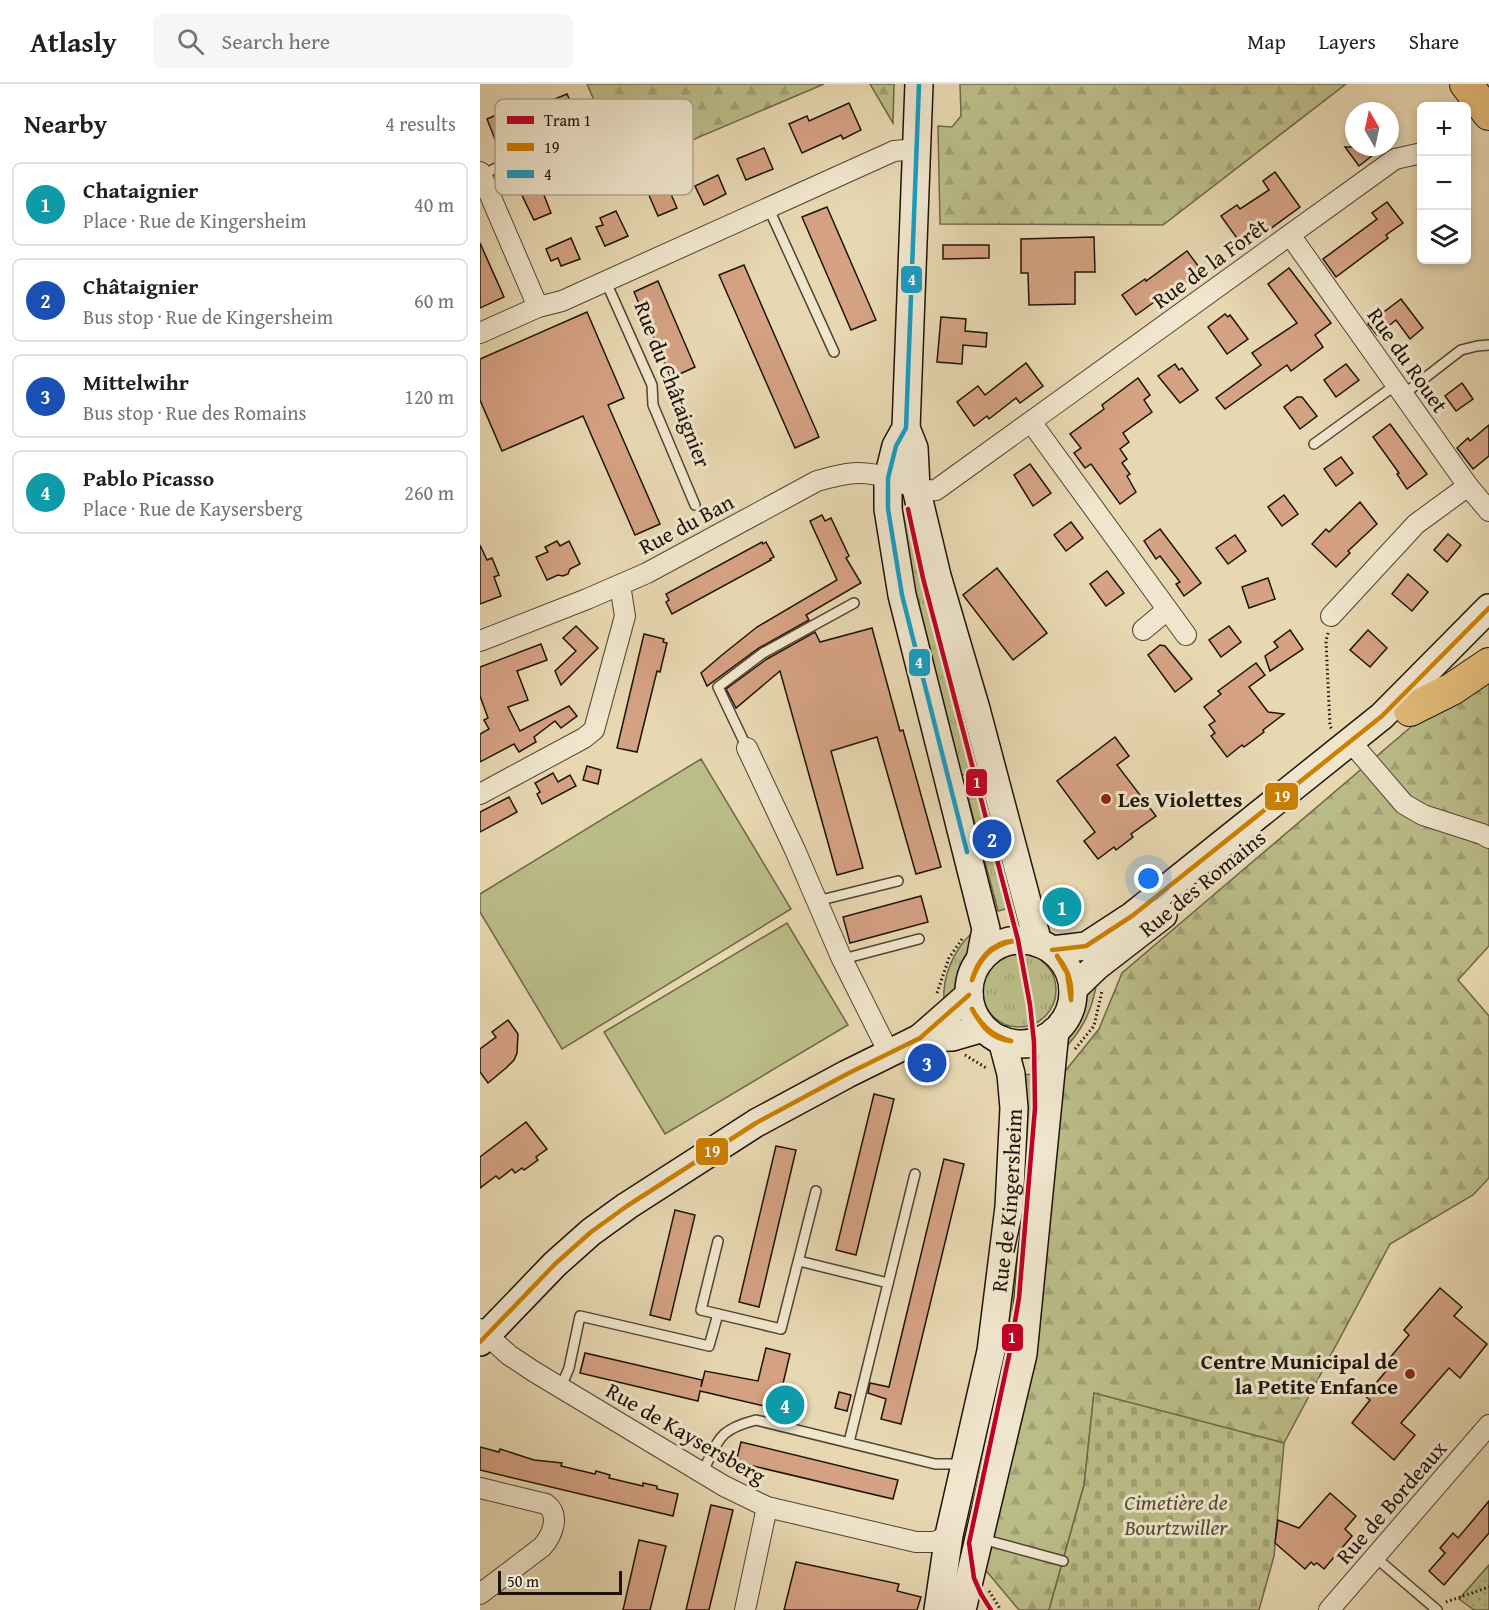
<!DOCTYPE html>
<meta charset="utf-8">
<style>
:root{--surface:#fff;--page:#f6f6f6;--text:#202124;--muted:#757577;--line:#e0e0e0;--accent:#b45309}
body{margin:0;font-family:"Gentium Book Plus",serif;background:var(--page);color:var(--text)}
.controls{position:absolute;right:18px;top:18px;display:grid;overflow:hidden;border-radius:9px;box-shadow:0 3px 9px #0003}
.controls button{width:54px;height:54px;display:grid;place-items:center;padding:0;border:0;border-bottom:2px solid var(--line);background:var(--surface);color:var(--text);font:30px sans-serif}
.compass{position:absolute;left:865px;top:18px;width:54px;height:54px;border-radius:50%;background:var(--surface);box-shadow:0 3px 9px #0003;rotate:351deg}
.scale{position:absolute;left:18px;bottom:15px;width:124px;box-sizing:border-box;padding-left:6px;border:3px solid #1f1309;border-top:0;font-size:16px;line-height:21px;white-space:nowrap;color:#1f1309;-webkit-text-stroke:4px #f0e6cd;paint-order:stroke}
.you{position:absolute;left:669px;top:795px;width:21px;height:21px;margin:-15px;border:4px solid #fff;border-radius:50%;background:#1a73e8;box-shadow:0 0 0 9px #1a73e833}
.badge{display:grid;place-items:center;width:39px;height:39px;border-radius:50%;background:var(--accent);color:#fff;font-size:20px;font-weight:700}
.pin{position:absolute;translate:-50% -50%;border:3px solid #fff;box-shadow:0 2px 6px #0006}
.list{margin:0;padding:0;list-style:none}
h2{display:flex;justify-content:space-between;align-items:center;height:78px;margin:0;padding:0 24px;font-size:26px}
h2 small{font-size:20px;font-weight:400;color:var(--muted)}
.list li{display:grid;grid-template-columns:39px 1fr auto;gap:18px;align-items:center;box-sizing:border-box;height:84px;margin:0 12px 12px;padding:0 12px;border:2px solid var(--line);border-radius:9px}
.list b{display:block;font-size:22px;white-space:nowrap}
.list p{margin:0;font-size:20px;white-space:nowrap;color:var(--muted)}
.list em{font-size:20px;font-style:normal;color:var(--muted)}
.icon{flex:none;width:33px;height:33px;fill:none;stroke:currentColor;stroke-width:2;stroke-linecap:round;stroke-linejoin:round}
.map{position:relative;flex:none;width:1009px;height:1526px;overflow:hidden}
header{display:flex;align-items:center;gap:36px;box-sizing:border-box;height:84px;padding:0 30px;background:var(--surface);border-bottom:2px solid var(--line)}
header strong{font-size:28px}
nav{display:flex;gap:33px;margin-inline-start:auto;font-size:21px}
.search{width:420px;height:54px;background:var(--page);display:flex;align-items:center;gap:15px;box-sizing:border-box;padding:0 21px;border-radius:9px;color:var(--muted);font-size:22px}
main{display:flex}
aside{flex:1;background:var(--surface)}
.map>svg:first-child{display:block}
.grass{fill:url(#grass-tufts);stroke:#6d6848;stroke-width:1.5}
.forest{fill:url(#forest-firs);stroke:#6d6848;stroke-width:1.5}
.cemetery{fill:url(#cemetery-stones);stroke:#6d6848;stroke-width:1.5}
.park{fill:url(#park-dots);stroke:#6d6848;stroke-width:1.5}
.pitch{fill:#bbbd88;stroke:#6d6848;stroke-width:1.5}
.building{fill:#d5a284;stroke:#1f1309;stroke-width:1.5}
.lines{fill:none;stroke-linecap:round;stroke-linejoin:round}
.service-casing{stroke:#514433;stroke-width:12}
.minor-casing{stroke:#514433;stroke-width:22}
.secondary-casing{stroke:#1f1309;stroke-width:30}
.trunk-casing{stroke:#1f1309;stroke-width:34}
.path{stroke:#1f1309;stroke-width:3;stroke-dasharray:1.5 3;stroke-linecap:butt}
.service{stroke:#f0e6cd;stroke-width:9}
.minor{stroke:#f0e6cd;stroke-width:20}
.secondary{stroke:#f0e6cd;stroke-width:27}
.trunk{stroke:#e4bc79;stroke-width:32}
.tram{stroke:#1f1309;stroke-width:1.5}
.bus-1-casing{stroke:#f0e6cd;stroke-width:9}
.bus-2-casing{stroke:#f0e6cd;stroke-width:9}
.bus-1{stroke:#cc8000;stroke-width:4.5}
.bus-2{stroke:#189dc4;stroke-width:4.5}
.tram-1-casing{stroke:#f0e6cd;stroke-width:9}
.tram-1{stroke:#c00027;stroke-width:4.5}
.poi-dot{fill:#8f2418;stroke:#f0e6cd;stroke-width:2}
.labels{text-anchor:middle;stroke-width:6;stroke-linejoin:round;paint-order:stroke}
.street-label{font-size:22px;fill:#1f1309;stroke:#f0e6cd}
.poi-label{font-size:22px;font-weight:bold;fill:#1f1309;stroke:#f0e6cd;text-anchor:start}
.park-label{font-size:22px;font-style:italic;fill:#564e35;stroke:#f0e6cd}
.key{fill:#f0e6cd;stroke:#b1a792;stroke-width:1.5}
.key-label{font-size:16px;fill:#1f1309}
.line-badge{stroke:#f0e6cd;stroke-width:2}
.badge-label{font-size:16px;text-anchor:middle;font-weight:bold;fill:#fff}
</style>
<header>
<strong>Atlasly</strong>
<div class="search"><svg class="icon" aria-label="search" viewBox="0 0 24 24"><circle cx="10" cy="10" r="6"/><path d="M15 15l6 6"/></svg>Search here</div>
<nav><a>Map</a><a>Layers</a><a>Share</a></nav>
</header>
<main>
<aside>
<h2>Nearby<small>4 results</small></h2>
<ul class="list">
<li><span class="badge" style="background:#0f9aa8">1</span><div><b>Chataignier</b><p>Place · Rue de Kingersheim</p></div><em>40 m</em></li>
<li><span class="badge" style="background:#1a4fb4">2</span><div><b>Châtaignier</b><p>Bus stop · Rue de Kingersheim</p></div><em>60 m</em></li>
<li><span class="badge" style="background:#1a4fb4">3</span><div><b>Mittelwihr</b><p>Bus stop · Rue des Romains</p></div><em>120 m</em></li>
<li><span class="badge" style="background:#0f9aa8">4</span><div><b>Pablo Picasso</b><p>Place · Rue de Kaysersberg</p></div><em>260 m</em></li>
</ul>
</aside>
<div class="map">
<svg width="1009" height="1526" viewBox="0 0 1009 1526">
<defs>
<pattern id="grass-tufts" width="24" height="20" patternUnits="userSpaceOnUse" patternTransform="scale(1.5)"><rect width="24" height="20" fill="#bbbd88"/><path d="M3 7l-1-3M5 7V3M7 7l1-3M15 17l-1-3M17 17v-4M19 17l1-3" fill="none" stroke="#a0a274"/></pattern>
<pattern id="forest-firs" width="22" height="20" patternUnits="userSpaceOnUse" patternTransform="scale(1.5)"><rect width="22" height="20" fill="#bbbd88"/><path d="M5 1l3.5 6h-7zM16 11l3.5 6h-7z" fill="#a0a274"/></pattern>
<pattern id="cemetery-stones" width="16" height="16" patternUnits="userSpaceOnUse" patternTransform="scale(1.5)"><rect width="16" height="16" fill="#bbbd88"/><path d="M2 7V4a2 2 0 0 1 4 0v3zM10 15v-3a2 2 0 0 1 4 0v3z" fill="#a0a274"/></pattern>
<pattern id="park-dots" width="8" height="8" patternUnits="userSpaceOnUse" patternTransform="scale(1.5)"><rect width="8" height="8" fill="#bbbd88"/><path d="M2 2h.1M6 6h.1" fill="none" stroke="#a0a274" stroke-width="1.8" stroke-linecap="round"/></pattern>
</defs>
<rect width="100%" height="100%" fill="#e8d8b2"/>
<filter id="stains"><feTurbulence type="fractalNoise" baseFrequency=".00333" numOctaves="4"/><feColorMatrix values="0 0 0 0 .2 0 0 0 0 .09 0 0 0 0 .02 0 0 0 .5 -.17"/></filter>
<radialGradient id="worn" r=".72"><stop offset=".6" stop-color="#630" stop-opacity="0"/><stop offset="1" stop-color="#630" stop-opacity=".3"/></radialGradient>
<g class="grass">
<path d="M417 411 429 413 498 667 493 669 498 687 475 693 414 412Z"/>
<path d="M500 698 533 823 518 827 485 702Z"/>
<path d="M492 849 493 867 483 883 476 903 469 915 464 917C462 893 474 865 492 849Z"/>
<circle cx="539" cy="906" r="37"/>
<path d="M617 896C613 926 602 948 580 969L578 956 594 933 601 915Z"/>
<path d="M563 989 535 1266 470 1518 543 991Z"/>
</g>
<g class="forest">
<path d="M107 0H344L144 85Z"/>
<path d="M390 0H414L413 39Z"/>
<path d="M480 0H866L683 141 460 140 458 42 472 43 481 32Z"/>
<path d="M1009 598V862L978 896 1009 932V1094L993 1111 910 1160 804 1359 614 1310 604 1401 569 1526H539L503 1483 558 1259 582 991 619 945 642 889 932 642Z"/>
</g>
<path class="cemetery" d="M614 1309 804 1359 794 1472 779 1526H569L604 1401Z"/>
<path class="park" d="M1009 1481V1526H994L979 1515Z"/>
<g class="pitch">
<path d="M221 675 311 825 82 965 0 828V810Z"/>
<path d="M307 839 368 941 185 1050 124 948Z"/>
</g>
<g class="building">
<path d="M87 10 96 30 79 38 70 17Z"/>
<path d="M369 19 381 46 363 55 361 51 322 69 309 40 327 32 329 37Z"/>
<path d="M28 26 40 54 18 63 7 35Z"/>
<path d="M865 63H903L879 82Z"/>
<path d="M284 64 293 85 266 96 257 75Z"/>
<path d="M55 88 71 129 54 136 35 97Z"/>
<path d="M795 88 820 123 764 164 741 132 757 121 760 125 789 106 783 97Z"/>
<path d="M238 91 246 110 224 121 215 102Z"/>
<path d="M187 101 197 124 178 132 168 109Z"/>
<path d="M907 118 923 139 906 151 908 154 856 193 843 175 897 135 892 129Z"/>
<path d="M347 123 396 236 371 246 322 133Z"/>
<path d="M136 127 148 152 125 162 116 143 123 141 120 134Z"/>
<path d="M614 153 615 188H595V220L549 221 548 189H541V155Z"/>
<path d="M91 154 100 175 81 182 78 174 71 177 66 165Z"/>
<path d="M0 159 24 213 0 224Z"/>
<path d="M463 161H509V174L463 175Z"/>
<path d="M707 167 722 187 695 206 694 204 656 231 642 211 665 195 666 197Z"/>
<path d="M264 181 339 353 315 364 239 191Z"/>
<path d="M809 184 851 239 835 251 843 263 811 287 807 281 745 325 736 314 781 281 772 269 817 239 788 200Z"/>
<path d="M178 197 215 283 191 294 154 208Z"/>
<path d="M921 215 943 244 930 255 916 236 897 251 888 240Z"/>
<path d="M107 228 144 314 128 321 180 440 155 451 103 332 22 367 0 316V275Z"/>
<path d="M745 230 748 233 750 231 768 255 747 270 728 243Z"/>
<path d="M461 233 486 235 485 247 507 249 506 263 483 261 482 280 457 278Z"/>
<path d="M546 279 563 302 540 319 536 314 509 335 507 332 494 342 477 318 498 302 505 311Z"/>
<path d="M695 280 699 286 702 284 718 306 700 319 678 292Z"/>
<path d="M866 280 879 296 856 313 844 296Z"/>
<path d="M658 294 670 311 664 316 672 328 643 349 649 358 640 365 647 375 642 379 650 390 647 392 656 408 640 420 611 380 605 384 594 369 601 364 590 350 624 325 622 321Z"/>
<path d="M982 299 993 315 976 327 965 312Z"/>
<path d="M817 313H822L837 332 820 345 804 323Z"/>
<path d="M910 340 947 390 927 405 917 390 919 389 893 353Z"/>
<path d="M1009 341V372L993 385 977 364 988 354 990 357Z"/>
<path d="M861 373 873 389 856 402 844 385Z"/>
<path d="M550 380 571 409 553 422 534 391Z"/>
<path d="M804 411 818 430 802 442 788 423Z"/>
<path d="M880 418 897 440 868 467 870 469 856 483 832 460 846 445 849 448Z"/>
<path d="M342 431 345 437 351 434 369 472 366 474 381 499 326 531 329 536 279 564 227 602 221 589 242 571 277 543 357 496 330 437Z"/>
<path d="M591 438 603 454 586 467 574 451Z"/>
<path d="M680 445 721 499 704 512 696 500 700 498 680 472 676 475 664 457Z"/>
<path d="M968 450 981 461 967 478 954 466Z"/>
<path d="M755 451 766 467 748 480 736 464Z"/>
<path d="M77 457 80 462 89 457 100 480 90 485 88 490 83 492 78 491 67 496 56 473 68 468 65 463Z"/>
<path d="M282 458 283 460 286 458 294 473 290 475 291 476 192 530 186 518 189 516 186 510Z"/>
<path d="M0 461 7 476 12 474 19 491 14 493 21 512 0 520Z"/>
<path d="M517 484 567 549 533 576 483 511Z"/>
<path d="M627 487 644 509 626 522 610 500Z"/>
<path d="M928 490 948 508 932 527 912 510Z"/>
<path d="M788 494 795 515 769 524 762 503Z"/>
<path d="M96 542 118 564 81 601 75 587 96 567 83 554Z"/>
<path d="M749 542 761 558 741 573 729 556Z"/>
<path d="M392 544 420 647 423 646 461 783 436 790 397 653 351 667 383 784 357 791 300 587 256 624 246 605 287 575 335 548 340 558Z"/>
<path d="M810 546 823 565 790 587 785 572 798 563 794 558Z"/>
<path d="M888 546 907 564 890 583 870 566Z"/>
<path d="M164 550 184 555 183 558 187 559 180 588 177 587 157 668 137 664Z"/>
<path d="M61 560 67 576 37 587 48 616 28 623 40 647 89 622 97 632 81 644 75 637 54 653 56 658 39 668 34 660 0 678V650L9 645 4 636 8 634 0 612V583Z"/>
<path d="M680 561 685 562 712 595 695 608 668 571Z"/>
<path d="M776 579 785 591 769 603 788 628 804 630 783 646 784 648 764 663 762 661 747 673 731 652 735 649 729 641 735 637 724 623 741 610 738 607Z"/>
<path d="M635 653 649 672 637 681 676 732 651 750 653 753 636 766 634 763 618 775 604 757 615 748 577 697Z"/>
<path d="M107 682 121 686 118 700 103 696Z"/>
<path d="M73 689 78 698 90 691 96 702 62 720 57 710 60 708 55 699Z"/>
<path d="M29 713 37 728 0 748V728Z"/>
<path d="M570 808 602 825 594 839 565 822 564 819Z"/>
<path d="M441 812 448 838 370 859 363 833Z"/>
<path d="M28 936 38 950 37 969 34 976 26 984 8 999 0 988V965L16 953 12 948Z"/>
<path d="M394 1010 414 1015 376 1171 356 1166Z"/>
<path d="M46 1038 67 1065 56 1073 58 1076 44 1086 42 1084 35 1089 32 1085 19 1095 16 1092 0 1104V1073Z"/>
<path d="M296 1062 316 1066 279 1223 259 1218Z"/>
<path d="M464 1075 484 1080 421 1340 401 1335 406 1315 388 1309 390 1299 409 1303Z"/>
<path d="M195 1126 215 1131 190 1236 170 1231Z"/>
<path d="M960 1204 982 1223 974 1232 1007 1260 980 1294 969 1284 921 1339 935 1351 914 1376 872 1339 890 1316 885 1312 907 1286 903 1282 929 1251 924 1246Z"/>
<path d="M286 1264 310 1270 297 1325 220 1307 218 1317 100 1289 105 1269 222 1296 221 1303 225 1287 278 1297Z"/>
<path d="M359 1308 371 1311 367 1327 355 1324Z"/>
<path d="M261 1358 418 1396 413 1415 256 1378Z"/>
<path d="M0 1363 19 1368 20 1365 54 1376 82 1379 81 1382 102 1387 115 1390 116 1387 130 1391 129 1394 150 1399 163 1402V1399L177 1402V1405L198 1410 193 1432 0 1386Z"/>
<path d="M850 1409 876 1432 865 1445 872 1452 844 1485 837 1479 834 1481 831 1478 825 1485 795 1459 798 1436 819 1444Z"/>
<path d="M1009 1417V1449L964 1501 949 1487 965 1469 960 1464 973 1449 978 1454Z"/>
<path d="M231 1421 253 1426 229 1526H206Z"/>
<path d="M159 1456 186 1462 170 1526H143Z"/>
<path d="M316 1478 419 1500 417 1507 441 1513 437 1526H304Z"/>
</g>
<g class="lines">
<defs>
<g id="service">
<path d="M1 91 65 62"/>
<path d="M288 123 354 268"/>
<path d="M126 198 172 301 173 321 215 421"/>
<path d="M924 310 981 266 997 262 1009 261"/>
<path d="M834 360 917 300"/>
<path d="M267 664 238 603 283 569 374 519"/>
<path d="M337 817 418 797"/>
<path d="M363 875 439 855"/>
<path d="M319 1177 408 1199"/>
<path d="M238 1230 221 1226 238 1157"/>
<path d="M81 1303 89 1284 100 1232 229 1262 238 1230 301 1245 336 1107"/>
<path d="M369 1358 435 1090"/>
<path d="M222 1389C239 1356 237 1346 276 1336L455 1380H481"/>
<path d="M502 1455 583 1477"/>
<path d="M895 1473 957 1526"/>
</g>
<g id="minor">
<path d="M0 88 58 223"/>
<path d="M810 151 988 402 1009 427"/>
<path d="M0 249 58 223 82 217 414 67 437 65"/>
<path d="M551 338 706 551"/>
<path d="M851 532 936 440 988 402"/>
<path d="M663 546 687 526"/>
<path d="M0 557 107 515 167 489 337 397C365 389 382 385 411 395 426 400 440 408 456 406L915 75 942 69"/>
<path d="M870 657 924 720 943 731 1002 750 1009 754"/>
<path d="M267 664 315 766 361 873 409 969"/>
<path d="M0 710 104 654 114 646 145 532 140 501"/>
<path d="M0 1245 29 1271 53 1287 244 1402 287 1423 436 1458H455L469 1451"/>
<path d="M0 1404 66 1420C81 1431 72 1452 62 1463L0 1510"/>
<path d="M265 1526 287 1423"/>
<path d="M849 1526 1009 1341"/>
</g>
<g id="secondary">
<path d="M439 0 426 344 416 362 408 394V425L422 511 506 845 500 876"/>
<path d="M426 344 434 364 436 404 457 492 496 625 558 859"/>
<circle cx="541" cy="908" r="52"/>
<path d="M572 866 606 862 652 832 902 632 1009 524"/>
<path d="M593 905 617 882 683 831"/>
<path d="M440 954 472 953 503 944"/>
<path d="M0 1258 75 1180 111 1148 147 1122 276 1039 367 990 440 954 489 911"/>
<path id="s1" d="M458 1526 469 1451 511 1267 529 1123 534 1024 531 990 522 956"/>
<path d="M482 1526 543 1270 575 947"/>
</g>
<g id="trunk">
<path d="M986 0 1009 30"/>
<path d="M930 626 972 605 1009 580"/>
</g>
</defs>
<use href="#service" class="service-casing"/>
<use href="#minor" class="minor-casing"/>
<use href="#secondary" class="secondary-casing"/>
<use href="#trunk" class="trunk-casing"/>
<g class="path">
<path d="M848 549 846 557 850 642 852 646"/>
<path d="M574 833 588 842"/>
<path d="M457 909 469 874 482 855"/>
<path d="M595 965 614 942 622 907"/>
<path d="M485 971 508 985"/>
<path d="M509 1507 521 1526"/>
<path d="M966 1518 1009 1503"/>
</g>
<use href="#service" class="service"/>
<use href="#minor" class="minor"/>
<use href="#secondary" class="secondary"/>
<use href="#trunk" class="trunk"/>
<path class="tram" d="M534 1168 550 1098"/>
<defs>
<g id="bus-1">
<path d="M572 866 606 862 652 832 902 632 1009 524"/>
<path d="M577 872C588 885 593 899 591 916"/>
<path d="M577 872 587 889 591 916"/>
<path d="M492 896C497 877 511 858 533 857"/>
<path d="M492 896C500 875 510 862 533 857"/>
<path d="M492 925C502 942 512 951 531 957"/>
<path d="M492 925C502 943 511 955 531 957"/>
<path d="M0 1258 75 1180 111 1148 147 1122 276 1039 367 990 440 954 489 911"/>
</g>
<path id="bus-2" d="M439 0 426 344 416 362 408 394V425L422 511 487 768"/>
</defs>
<use href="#bus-1" class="bus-1-casing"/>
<use href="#bus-2" class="bus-2-casing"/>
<use href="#bus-1" class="bus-1"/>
<use href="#bus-2" class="bus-2"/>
<defs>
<path id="tram-1" d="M428 425 443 494 538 856 550 921 554 958 555 1024 539 1214 529 1272 489 1459 494 1494 501 1510 511 1526"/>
</defs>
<use href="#tram-1" class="tram-1-casing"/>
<use href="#tram-1" class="tram-1"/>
</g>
<g class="poi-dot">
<circle cx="626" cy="715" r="6"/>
<circle cx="930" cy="1290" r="6"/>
</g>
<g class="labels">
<g class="street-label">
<text transform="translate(730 179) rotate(-36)" y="8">Rue de la Forêt</text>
<text transform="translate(928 276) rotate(55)" y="8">Rue du Rouet</text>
<text transform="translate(193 300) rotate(69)" y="8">Rue du Châtaignier</text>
<text transform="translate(206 440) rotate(-28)" y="8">Rue du Ban</text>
<text transform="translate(722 799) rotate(-39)" y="8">Rue des Romains</text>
<text dy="8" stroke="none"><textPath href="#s1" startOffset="416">Rue de Kingersheim</textPath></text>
<text transform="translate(206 1349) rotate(30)" y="8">Rue de Kaysersberg</text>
<text transform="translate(911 1418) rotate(-49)" y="8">Rue de Bordeaux</text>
</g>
<g class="poi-label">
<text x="638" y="723">Les Violettes</text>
<text x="918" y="1285" text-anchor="end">Centre Municipal de<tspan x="918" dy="25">la Petite Enfance</tspan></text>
</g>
<g class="park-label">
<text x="696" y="1426">Cimetière de<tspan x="696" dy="25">Bourtzwiller</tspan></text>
</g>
</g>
<rect x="15" y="15" width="198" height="96" rx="9" class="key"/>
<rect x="27" y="32" width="27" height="8" fill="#c00027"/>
<rect x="27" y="59" width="27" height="8" fill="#cc8000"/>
<rect x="27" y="86" width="27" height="8" fill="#189dc4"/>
<g class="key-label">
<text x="64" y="42">Tram 1</text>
<text x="64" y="69">19</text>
<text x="64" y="96">4</text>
</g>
<g class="line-badge">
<rect x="420" y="181" width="23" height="29" rx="6" fill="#189dc4"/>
<rect x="428" y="564" width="23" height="29" rx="6" fill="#189dc4"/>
<rect x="485" y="684" width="23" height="29" rx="6" fill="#c00027"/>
<rect x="784" y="698" width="35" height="29" rx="6" fill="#cc8000"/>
<rect x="215" y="1053" width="34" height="29" rx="6" fill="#cc8000"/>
<rect x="521" y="1239" width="23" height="29" rx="6" fill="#c00027"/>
</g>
<g class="badge-label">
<text x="432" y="201">4</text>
<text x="439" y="584">4</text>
<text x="497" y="704">1</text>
<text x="802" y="718">19</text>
<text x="232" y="1073">19</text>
<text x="532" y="1259">1</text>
</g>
<rect width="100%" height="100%" filter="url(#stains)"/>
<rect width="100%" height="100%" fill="url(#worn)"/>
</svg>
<div class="controls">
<button>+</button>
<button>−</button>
<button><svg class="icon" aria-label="layers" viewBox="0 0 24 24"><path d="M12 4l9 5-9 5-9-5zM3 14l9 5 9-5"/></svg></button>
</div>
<svg class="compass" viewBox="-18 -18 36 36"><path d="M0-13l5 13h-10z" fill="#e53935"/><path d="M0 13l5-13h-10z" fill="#757577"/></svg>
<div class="scale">50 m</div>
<div class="you"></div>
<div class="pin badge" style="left:582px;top:823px;background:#0f9aa8">1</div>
<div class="pin badge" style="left:512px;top:755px;background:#1a4fb4">2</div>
<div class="pin badge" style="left:447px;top:979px;background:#1a4fb4">3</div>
<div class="pin badge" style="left:305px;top:1321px;background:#0f9aa8">4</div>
</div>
</main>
